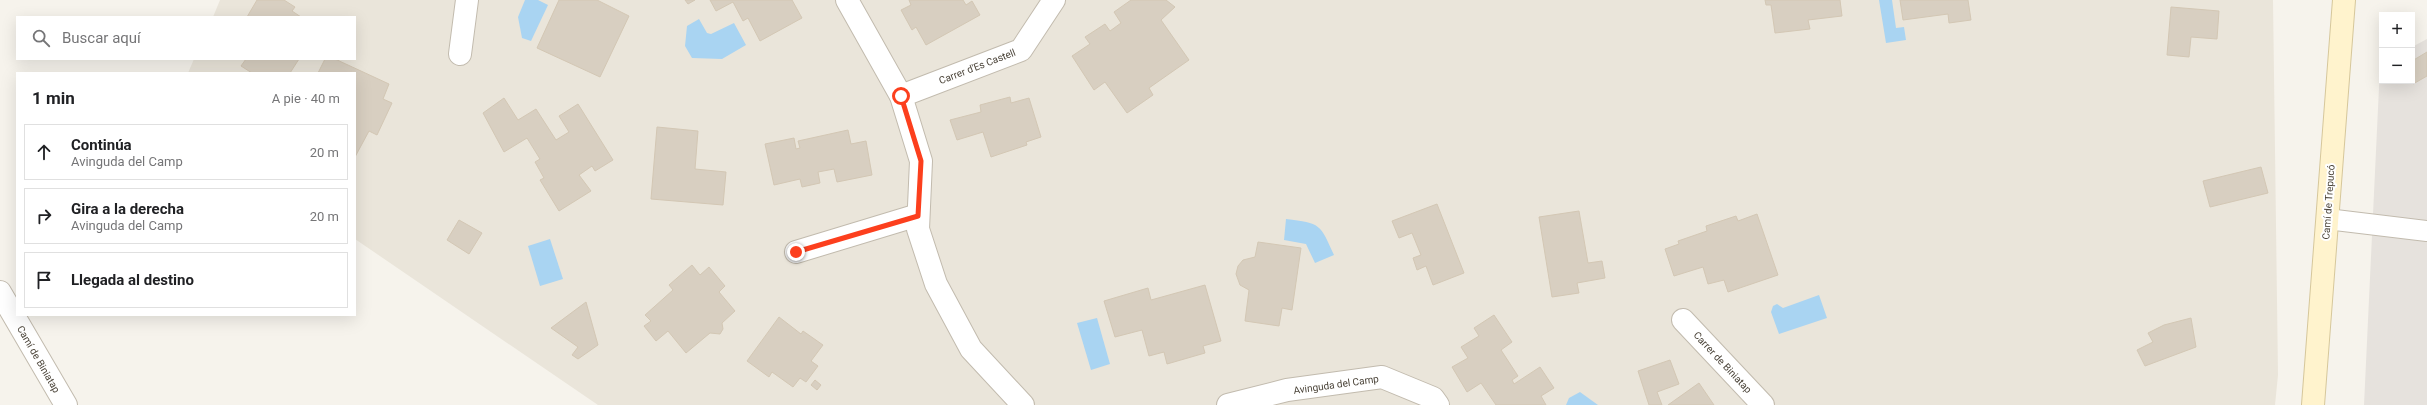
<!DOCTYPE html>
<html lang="es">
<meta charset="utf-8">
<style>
:root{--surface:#fff;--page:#f6f6f6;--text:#202124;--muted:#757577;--line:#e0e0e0}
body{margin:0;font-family:Roboto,sans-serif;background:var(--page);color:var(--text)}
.controls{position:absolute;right:12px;top:12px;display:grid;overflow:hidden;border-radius:0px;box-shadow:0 4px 16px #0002}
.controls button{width:36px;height:36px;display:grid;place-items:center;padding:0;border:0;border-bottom:1px solid var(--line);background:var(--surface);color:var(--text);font:20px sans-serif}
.stop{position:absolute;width:12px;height:12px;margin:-9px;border:3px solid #fc3f1d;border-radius:50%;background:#fff}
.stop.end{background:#fc3f1d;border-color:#fff;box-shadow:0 1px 4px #0008}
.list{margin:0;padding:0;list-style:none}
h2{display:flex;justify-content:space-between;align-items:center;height:52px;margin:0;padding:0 16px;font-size:17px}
h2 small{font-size:13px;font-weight:400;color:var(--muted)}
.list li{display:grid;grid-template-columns:26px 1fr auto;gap:12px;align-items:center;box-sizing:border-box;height:56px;margin:0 8px 8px;padding:0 8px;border:1px solid var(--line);border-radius:0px}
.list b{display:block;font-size:15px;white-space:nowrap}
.list p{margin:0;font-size:13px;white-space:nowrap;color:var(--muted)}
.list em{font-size:13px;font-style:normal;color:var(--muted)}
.icon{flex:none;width:22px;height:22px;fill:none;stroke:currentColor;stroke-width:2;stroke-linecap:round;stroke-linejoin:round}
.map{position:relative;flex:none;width:2427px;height:405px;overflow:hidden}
.search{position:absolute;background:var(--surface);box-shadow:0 4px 16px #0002;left:16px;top:16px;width:340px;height:44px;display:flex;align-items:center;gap:10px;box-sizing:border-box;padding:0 14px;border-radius:0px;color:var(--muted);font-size:15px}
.panel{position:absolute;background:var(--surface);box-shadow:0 4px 16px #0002;left:16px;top:72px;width:340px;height:244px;border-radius:0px}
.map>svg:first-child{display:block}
.residential{fill:#eae5da}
.industrial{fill:#e6e2dd}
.water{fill:#a9d4f2}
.building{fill:#d8cfc1;stroke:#d3c7b4}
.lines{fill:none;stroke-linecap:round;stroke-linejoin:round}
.lane-casing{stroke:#c2bbae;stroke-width:22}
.street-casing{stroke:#c2bbae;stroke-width:24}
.secondary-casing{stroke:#d6c79b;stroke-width:24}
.lane{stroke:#fff;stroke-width:20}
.street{stroke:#fff;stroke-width:22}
.secondary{stroke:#fff3cd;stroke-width:22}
.route{stroke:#fc3f1d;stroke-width:5}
.labels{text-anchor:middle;stroke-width:4;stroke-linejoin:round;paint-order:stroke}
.street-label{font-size:10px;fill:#4b4439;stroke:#fff}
</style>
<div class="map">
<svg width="2427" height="405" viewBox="0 0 2427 405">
<rect width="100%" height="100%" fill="#f6f3ec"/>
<path class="residential" d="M220 0H2273L2278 375 2275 405H598L355 239V73H188L194 59H355V17H213Z"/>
<path class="industrial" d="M2427 39V405H2364L2380 66 2382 65V81H2412V47Z"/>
<g class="water">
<path d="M525 0H538L548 5 531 41 522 38 518 17Z"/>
<path d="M1879 0H1892L1896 28 1904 27 1906 40 1886 43Z"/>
<path d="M699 19 707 33 711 34 734 23 746 45 722 59 692 58 685 46 687 26Z"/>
<path d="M1286 219C1321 223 1320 224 1334 255L1315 263 1306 244 1284 240Z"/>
<path d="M550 239 563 279 540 286 528 246Z"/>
<path d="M1819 295 1827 318 1779 334 1771 312 1773 306 1777 304 1783 308Z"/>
<path d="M1097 318 1110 364 1091 370 1077 323Z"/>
<path d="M1580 392 1598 405H1566L1569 398Z"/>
</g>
<g class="building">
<path d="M257 0H284L295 7 292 11 301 17H247Z"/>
<path d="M559 0H597L629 16 600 77 537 48Z"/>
<path d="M685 0H695L688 4Z"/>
<path d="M710 0H792L802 18 760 41 748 18 743 21 733 2 716 11Z"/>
<path d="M909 0H963L966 5 972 1 980 15 926 45 916 27 912 30 901 10 911 5Z"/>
<path d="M1131 0H1166L1175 7 1161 20 1189 60 1149 88 1153 95 1127 113 1105 82 1094 90 1072 56 1090 44 1085 37 1105 24 1110 31 1121 23 1114 12Z"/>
<path d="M1765 0H1840L1842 16 1808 20 1810 29 1775 33 1771 5H1766Z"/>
<path d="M1900 0H1968L1971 20 1949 23 1948 14 1903 20Z"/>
<path d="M2171 7 2219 11 2217 39 2191 37 2189 57 2167 55Z"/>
<path d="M2427 52V76L2413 84 2411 81 2412 61Z"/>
<path d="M246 59H299L290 73H252L241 66Z"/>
<path d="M325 59H335L389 84 383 99 392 103 377 135 369 131 355 157V73H318Z"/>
<path d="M1010 97 1011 103 1029 98 1041 137 1026 142 1027 145 991 157 983 132 957 140 950 120 981 112 980 105Z"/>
<path d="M504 98 518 120 536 109 556 140 569 132 559 116 578 104 613 160 595 171 592 166 579 175 591 191 559 211 540 180 544 178 535 162 540 159 527 138 504 152 483 113Z"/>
<path d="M657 127 698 131 695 169 726 172 723 205 651 199Z"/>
<path d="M848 130 851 144 866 141 872 175 837 182 834 169 818 172 820 183 802 187 800 179 774 185 765 144 794 138 796 149 800 148 798 141Z"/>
<path d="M2261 167 2268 193 2210 207 2203 181Z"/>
<path d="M1437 204 1464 273 1433 285 1426 266 1417 270 1413 258 1421 255 1412 233 1399 238 1392 221Z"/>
<path d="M1579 211 1588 263 1602 261 1605 278 1577 283 1579 293 1552 297 1539 217Z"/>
<path d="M1757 214 1778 275 1728 292 1724 280 1708 284 1703 267 1674 276 1665 249 1679 244 1678 241 1707 231 1706 226 1736 216 1738 221Z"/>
<path d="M459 220 482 233 469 254 447 240Z"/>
<path d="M1258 242 1301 248 1292 310 1282 308 1279 326 1245 321 1249 290 1240 285 1236 274 1238 266 1243 260 1255 257Z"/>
<path d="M692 265 700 275 709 267 725 286 719 292 735 311 722 323 723 329 720 334 710 333 686 353 668 331 656 341 644 326 651 321 645 315 673 290 669 285Z"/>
<path d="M1205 285 1221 341 1203 346 1205 353 1167 364 1164 352 1149 356 1142 330 1115 337 1104 301 1148 288 1151 300Z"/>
<path d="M586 302 598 345 578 359 572 355 578 347 551 328Z"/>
<path d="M1494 315 1512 342 1501 350 1518 376 1512 380 1514 384 1540 367 1554 388 1541 396 1546 405H1496L1481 383 1467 392 1452 367 1468 358 1461 347 1479 336 1474 328Z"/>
<path d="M779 317 801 334 803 331 823 345 811 361 818 366 806 382 800 378 793 387 772 372 769 377 747 361Z"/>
<path d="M2191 318 2196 347 2145 366 2137 350 2153 342 2148 333 2164 325Z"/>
<path d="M1670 360 1679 384 1657 392 1662 405H1649L1638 371Z"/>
<path d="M815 380 821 385 817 390 811 385Z"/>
<path d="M1699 383 1714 405H1668L1675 400Z"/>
</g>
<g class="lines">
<defs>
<path id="lane" d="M2327 219 2427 231"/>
<g id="street">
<path d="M847 0 901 96 921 161 918 229 936 284 971 349 1023 405"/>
<path d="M460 54 467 0"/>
<path d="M901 96 1021 50 1054 0"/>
<path d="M796 252 918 215"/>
<path d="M0 292 66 405"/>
<path d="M1683 320 1763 405"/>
<path d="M1228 405 1287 390 1382 377 1433 398 1438 405"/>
</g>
<path id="secondary" d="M2313 405 2344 0"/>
</defs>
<use href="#lane" class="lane-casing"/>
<use href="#street" class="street-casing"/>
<use href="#secondary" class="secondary-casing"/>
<use href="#lane" class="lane"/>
<use href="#street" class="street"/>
<use href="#secondary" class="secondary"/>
</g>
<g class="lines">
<path class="route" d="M796 252 918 216 921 161 901 96"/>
</g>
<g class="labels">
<g class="street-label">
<text transform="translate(977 66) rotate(-21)" y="4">Carrer d'Es Castell</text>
<text transform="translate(2328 202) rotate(-86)" y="4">Camí de Trepucó</text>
<text transform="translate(39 359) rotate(60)" y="4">Camí de Biniatap</text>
<text transform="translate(1723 362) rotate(47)" y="4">Carrer de Biniatap</text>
<text transform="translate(1336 384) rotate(-8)" y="4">Avinguda del Camp</text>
</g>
</g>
</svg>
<div class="controls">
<button>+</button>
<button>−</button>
</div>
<div class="stop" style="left:901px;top:96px"></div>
<div class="stop end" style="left:796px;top:252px"></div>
<div class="search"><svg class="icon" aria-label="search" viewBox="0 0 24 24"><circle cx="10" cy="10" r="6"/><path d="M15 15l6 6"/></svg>Buscar aquí</div>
<section class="panel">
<h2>1 min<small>A pie · 40 m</small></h2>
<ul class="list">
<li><svg class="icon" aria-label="ahead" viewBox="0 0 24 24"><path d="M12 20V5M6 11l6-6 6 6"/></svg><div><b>Continúa</b><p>Avinguda del Camp</p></div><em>20 m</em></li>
<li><svg class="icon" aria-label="right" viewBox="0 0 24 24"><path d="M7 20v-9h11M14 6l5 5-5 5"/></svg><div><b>Gira a la derecha</b><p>Avinguda del Camp</p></div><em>20 m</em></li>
<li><svg class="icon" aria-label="arrive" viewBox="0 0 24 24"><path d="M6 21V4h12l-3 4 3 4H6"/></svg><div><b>Llegada al destino</b></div></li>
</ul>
</section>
</div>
